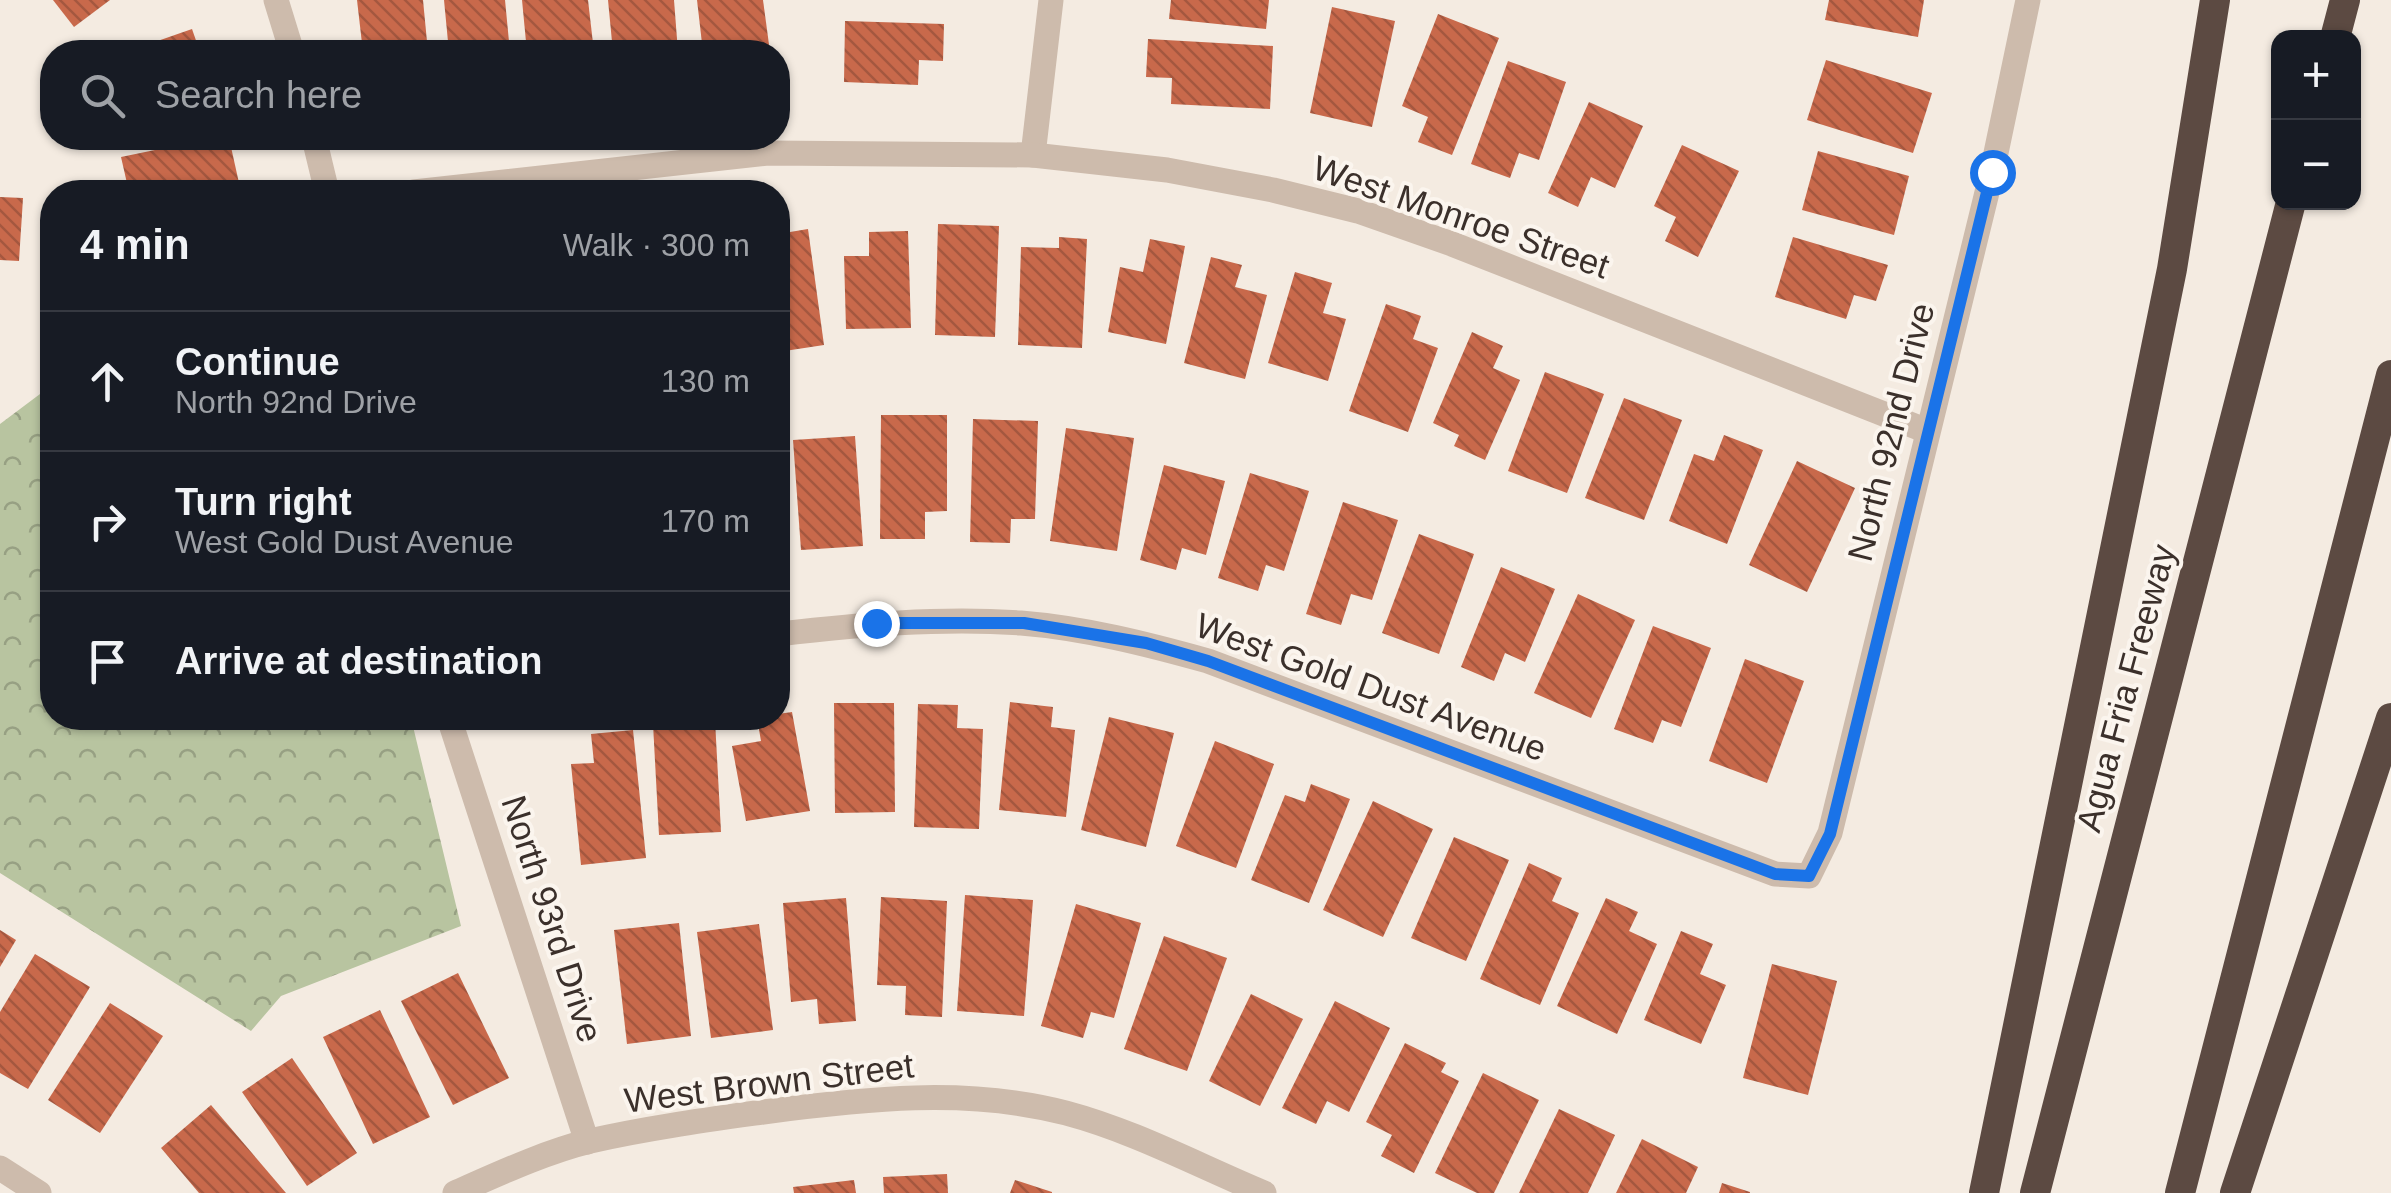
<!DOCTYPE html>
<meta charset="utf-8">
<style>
:root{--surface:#171b24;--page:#20242c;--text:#f1f3f6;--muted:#9ea1a6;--line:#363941}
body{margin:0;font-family:Arial,sans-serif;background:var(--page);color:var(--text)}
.controls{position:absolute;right:30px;top:30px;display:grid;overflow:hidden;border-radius:20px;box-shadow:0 2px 8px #0004}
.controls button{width:90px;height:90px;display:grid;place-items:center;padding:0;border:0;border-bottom:2px solid var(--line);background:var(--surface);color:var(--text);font:50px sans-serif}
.stop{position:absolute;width:30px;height:30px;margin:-22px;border:8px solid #1a73e8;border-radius:50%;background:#fff}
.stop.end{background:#1a73e8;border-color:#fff;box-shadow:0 2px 10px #0008}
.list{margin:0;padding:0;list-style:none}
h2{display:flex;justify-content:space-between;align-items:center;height:130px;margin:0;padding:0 40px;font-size:42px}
h2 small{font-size:32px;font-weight:400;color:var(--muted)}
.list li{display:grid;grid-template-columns:65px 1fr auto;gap:30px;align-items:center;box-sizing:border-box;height:140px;padding:0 40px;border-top:2px solid var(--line)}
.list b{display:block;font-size:38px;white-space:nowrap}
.list p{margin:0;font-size:32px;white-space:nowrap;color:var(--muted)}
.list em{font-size:32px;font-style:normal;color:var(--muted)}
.icon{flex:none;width:55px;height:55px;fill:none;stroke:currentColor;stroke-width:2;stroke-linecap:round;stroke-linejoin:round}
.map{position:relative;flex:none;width:2391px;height:1193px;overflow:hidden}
.search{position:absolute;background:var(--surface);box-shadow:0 2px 8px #0004;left:40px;top:40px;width:750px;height:110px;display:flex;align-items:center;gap:25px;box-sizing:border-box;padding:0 35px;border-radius:40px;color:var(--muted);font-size:38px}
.panel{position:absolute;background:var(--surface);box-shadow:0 2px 8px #0004;left:40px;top:180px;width:750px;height:550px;border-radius:40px}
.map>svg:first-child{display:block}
.forest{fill:url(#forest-crowns)}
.building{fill:url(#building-back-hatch)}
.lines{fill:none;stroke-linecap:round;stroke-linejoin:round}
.minor{stroke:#cdbbac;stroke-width:25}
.motorway{stroke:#5c4a42;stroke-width:30}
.route{stroke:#1a73e8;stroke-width:12}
.labels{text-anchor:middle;stroke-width:8;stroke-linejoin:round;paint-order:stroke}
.street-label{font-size:35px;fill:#3b302b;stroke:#fbf5ee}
</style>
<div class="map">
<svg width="2391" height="1193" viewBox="0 0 2391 1193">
<defs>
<pattern id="forest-crowns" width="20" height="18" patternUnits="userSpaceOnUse" patternTransform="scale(2.5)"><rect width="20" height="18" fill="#b8c4a0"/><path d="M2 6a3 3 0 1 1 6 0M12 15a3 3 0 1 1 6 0" fill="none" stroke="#97a083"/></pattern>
<pattern id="building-back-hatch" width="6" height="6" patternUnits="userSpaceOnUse" patternTransform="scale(2.5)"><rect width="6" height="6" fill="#c8694b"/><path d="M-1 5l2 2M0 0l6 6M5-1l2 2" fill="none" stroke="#a4573f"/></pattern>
</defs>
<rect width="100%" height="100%" fill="#f4ebe1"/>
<path class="forest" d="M52 385V718H411L461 926 281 996 251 1031 0 873V424Z"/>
<g class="building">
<path d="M53 0H110L74 27Z"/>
<path d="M357 0H423L428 52H363Z"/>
<path d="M444 0H505L510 52H449Z"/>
<path d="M522 0H588L594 52H527Z"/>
<path d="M608 0H674L678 52H613Z"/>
<path d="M697 0H763L770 52H703Z"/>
<path d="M1171 0H1269L1266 29 1169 19Z"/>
<path d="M1829 0H1924L1918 37 1825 20Z"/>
<path d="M1332 7 1395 21 1372 127 1310 113Z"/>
<path d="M1438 14 1499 38 1452 155 1418 142 1428 117 1402 106Z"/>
<path d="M845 21 944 24 943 61 919 60 918 85 844 82Z"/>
<path d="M192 29 200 52H126Z"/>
<path d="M1148 39 1273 46 1270 109 1171 104 1172 78 1146 77Z"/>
<path d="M1826 60 1932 93 1913 153 1807 120Z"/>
<path d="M1508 61 1566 82 1539 160 1519 153 1510 178 1471 164Z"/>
<path d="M1589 102 1643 126 1615 188 1591 177 1578 207 1548 193Z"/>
<path d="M213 138H229L241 192H129L121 157Z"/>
<path d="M1682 145 1739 171 1698 257 1665 241 1676 217 1654 206Z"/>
<path d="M1818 151 1909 176 1894 235 1802 210Z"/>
<path d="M0 197 23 198 19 261 0 260Z"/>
<path d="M938 224 999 226 995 337 935 335Z"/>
<path d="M808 229 824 345 778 352V234Z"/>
<path d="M908 231 911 328 846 329 844 256H869V232Z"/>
<path d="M1059 237 1087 239 1082 348 1018 345 1021 247 1059 248Z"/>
<path d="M1793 237 1888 265 1876 301 1854 295 1846 319 1775 297Z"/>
<path d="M1150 239 1185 246 1166 344 1108 332 1120 267 1143 272Z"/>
<path d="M1211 257 1242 265 1235 287 1267 295 1245 379 1184 363Z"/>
<path d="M1295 272 1332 283 1323 313 1346 319 1328 381 1268 363Z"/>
<path d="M1386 304 1421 316 1413 339 1438 348 1408 432 1349 411Z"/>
<path d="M1472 332 1503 346 1493 368 1520 380 1485 460 1454 446 1459 435 1433 423Z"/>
<path d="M1545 372 1604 394 1567 493 1508 471Z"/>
<path d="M1624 398 1682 420 1644 520 1585 498Z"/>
<path d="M881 415H947V511L925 512V539H880Z"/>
<path d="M973 419 1038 421 1035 519H1011L1010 543 970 542Z"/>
<path d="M1066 428 1134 438 1117 551 1050 541Z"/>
<path d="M1724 435 1763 450 1727 544 1669 521 1694 454 1714 461Z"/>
<path d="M855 436 863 546 801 550 793 440Z"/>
<path d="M1797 461 1855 488 1807 592 1749 565Z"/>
<path d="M1164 465 1225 481 1206 555 1182 548 1176 570 1140 560Z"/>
<path d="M1250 473 1309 491 1284 571 1266 565 1258 591 1218 578Z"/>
<path d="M1343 502 1398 520 1372 600 1351 594 1341 625 1306 614Z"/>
<path d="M1419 534 1474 554 1439 654 1382 633Z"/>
<path d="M1501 567 1555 589 1525 662 1505 653 1494 681 1461 667Z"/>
<path d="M1578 594 1635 620 1591 718 1534 693Z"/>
<path d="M1653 626 1711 648 1681 727 1662 720 1653 743 1614 729Z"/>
<path d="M1745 659 1804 681 1767 783 1709 761Z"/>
<path d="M1010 702 1053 707 1051 727 1075 730 1066 817 999 810Z"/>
<path d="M834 703H894L895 812 835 813Z"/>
<path d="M918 704 958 705 957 728 983 729 979 829 914 827Z"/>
<path d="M792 712 810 811 746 821 732 746 761 741 757 718H778V714Z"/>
<path d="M1109 717 1174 733 1146 847 1081 830Z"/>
<path d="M715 720 721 832 659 835 653 724Z"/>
<path d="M633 730 646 858 581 865 571 764 594 763 591 734Z"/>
<path d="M1215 741 1274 764 1236 868 1176 846Z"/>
<path d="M1311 784 1350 799 1309 903 1251 880 1285 795 1305 802Z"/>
<path d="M1373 801 1433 829 1383 937 1323 910Z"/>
<path d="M1454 837 1509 860 1466 961 1411 938Z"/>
<path d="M1529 863 1562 878 1552 901 1579 913 1540 1005 1480 979Z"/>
<path d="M965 895 1033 900 1024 1016 957 1011Z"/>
<path d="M881 897 947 901 942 1017 905 1015 906 986 877 985Z"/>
<path d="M846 898 856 1021 819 1024 817 999 791 1002 783 903Z"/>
<path d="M1606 898 1638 912 1629 931 1657 944 1617 1034 1557 1006Z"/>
<path d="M1076 904 1141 923 1114 1018 1091 1012 1083 1038 1041 1026Z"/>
<path d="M679 923 691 1036 627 1044 614 930Z"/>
<path d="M759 924 773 1030 711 1038 697 932Z"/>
<path d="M0 930 16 940 0 967Z"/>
<path d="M1681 931 1713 944 1700 974 1726 985 1701 1044 1644 1020Z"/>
<path d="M1164 936 1227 958 1187 1071 1124 1049Z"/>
<path d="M35 954 90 987 28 1089 0 1073V1012Z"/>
<path d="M1772 964 1837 981 1808 1095 1743 1078Z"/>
<path d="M458 973 509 1078 453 1105 401 1001Z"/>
<path d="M1251 994 1303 1019 1260 1106 1209 1081Z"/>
<path d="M1335 1001 1390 1028 1349 1112 1327 1101 1316 1124 1282 1108Z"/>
<path d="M110 1003 163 1036 100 1133 48 1100Z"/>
<path d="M380 1010 430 1117 373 1144 323 1037Z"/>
<path d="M1405 1043 1446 1063 1441 1072 1459 1081 1414 1173 1381 1156 1392 1135 1366 1122Z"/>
<path d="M292 1058 357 1153 307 1186 242 1092Z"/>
<path d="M1483 1073 1539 1100 1494 1193H1477L1435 1173Z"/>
<path d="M211 1105 286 1193H199L161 1148Z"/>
<path d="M1559 1109 1615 1135 1588 1193H1519Z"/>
<path d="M1642 1139 1698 1167 1686 1193H1616Z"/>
<path d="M947 1174 948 1193H884L883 1177Z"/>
<path d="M854 1180 856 1193H794L793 1187Z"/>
<path d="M1015 1180 1052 1192V1193H1010Z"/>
<path d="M1722 1183 1750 1192V1193H1719Z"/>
</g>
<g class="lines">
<g class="minor">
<path d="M276 0 292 52"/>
<path d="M314 138 327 192"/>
<path d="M1033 155 1051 0"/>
<path d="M414 192 768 153 1033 155 1167 170 1273 190 1358 211 1452 244 1927 431"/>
<path d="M778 634C858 625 939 617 1021 623 1084 628 1147 644 1208 661L1775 874 1809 876 1830 833 1992 172 2028 0"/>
<path d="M449 718 587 1142"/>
<path d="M0 1168 39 1193"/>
<path d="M455 1193C498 1174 545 1152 590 1141 647 1128 706 1120 763 1112 863 1099 967 1087 1066 1113 1134 1131 1199 1166 1264 1193"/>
</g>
<g class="motorway">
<path d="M2335 38 2345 0"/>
<path d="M1984 1193 2172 269 2215 0"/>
<path d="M2035 1193 2291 202"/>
<path d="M2180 1193 2391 375"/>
<path d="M2235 1193 2391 718"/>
</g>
</g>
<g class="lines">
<path class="route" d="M876 623H1024L1146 643 1208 661 1775 874 1809 876 1830 834 1992 172"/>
</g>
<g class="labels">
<g class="street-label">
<text transform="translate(1461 217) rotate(19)" y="12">West Monroe Street</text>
<text transform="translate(1891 432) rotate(-76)" y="12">North 92nd Drive</text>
<text transform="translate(1371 687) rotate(20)" y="12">West Gold Dust Avenue</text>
<text transform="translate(2126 688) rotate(-75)" y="12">Agua Fria Freeway</text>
<text transform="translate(552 919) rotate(72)" y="12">North 93rd Drive</text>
<text transform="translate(769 1083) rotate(-7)" y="12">West Brown Street</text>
</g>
</g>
</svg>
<div class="controls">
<button>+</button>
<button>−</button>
</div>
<div class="stop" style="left:1992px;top:172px"></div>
<div class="stop end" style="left:876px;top:623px"></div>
<div class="search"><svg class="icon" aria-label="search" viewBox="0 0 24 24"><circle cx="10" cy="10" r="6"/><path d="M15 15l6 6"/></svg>Search here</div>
<section class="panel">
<h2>4 min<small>Walk · 300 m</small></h2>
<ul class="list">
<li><svg class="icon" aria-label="ahead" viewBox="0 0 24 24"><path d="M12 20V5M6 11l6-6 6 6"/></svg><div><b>Continue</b><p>North 92nd Drive</p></div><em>130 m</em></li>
<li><svg class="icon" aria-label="right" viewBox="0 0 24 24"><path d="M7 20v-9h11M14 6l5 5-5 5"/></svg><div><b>Turn right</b><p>West Gold Dust Avenue</p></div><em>170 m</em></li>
<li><svg class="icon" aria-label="arrive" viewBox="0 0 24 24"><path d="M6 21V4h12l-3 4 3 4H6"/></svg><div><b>Arrive at destination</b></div></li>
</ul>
</section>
</div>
